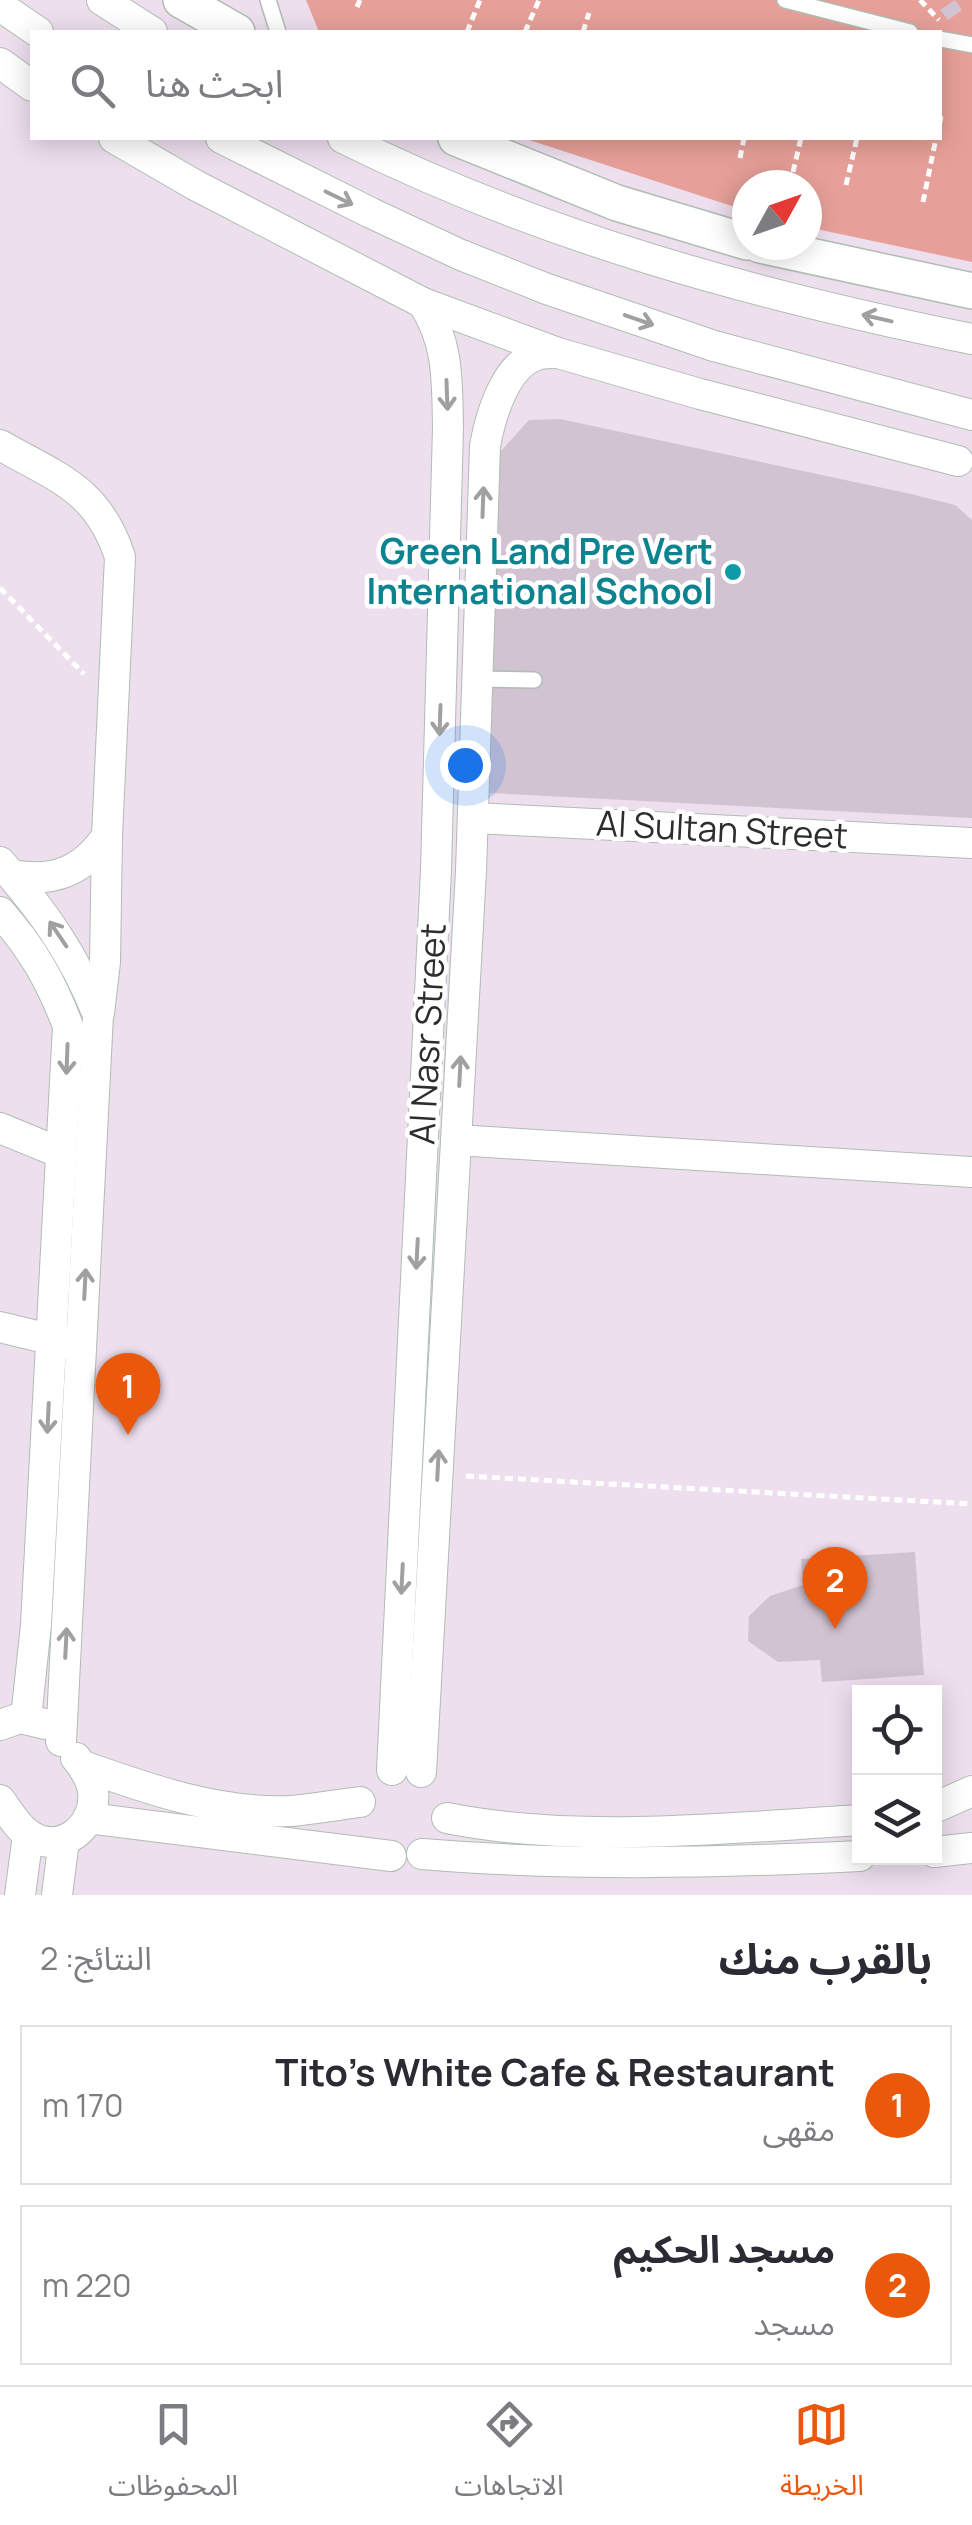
<!DOCTYPE html>
<html lang="ar">
<meta charset="utf-8">
<style>
:root{--surface:#fff;--page:#f2f2f3;--text:#2b2b33;--muted:#7c7c81;--line:#e1e1e2;--accent:#ea580c}
body{margin:0;font-family:Manrope,"Noto Sans Arabic",sans-serif;background:var(--page);color:var(--text);direction:rtl}
.controls{position:absolute;right:30px;bottom:30px;display:grid;overflow:hidden;border-radius:0px;box-shadow:0 5px 25px #0003}
.controls button{width:90px;height:90px;display:grid;place-items:center;padding:0;border:0;border-bottom:2px solid var(--line);background:var(--surface);color:var(--text);font:50px sans-serif}
.compass{position:absolute;left:732px;top:170px;width:90px;height:90px;border-radius:50%;background:var(--surface);box-shadow:0 5px 25px #0003;rotate:50deg}
.you{position:absolute;left:465px;top:765px;width:35px;height:35px;margin:-25px;border:8px solid #fff;border-radius:50%;background:#1a73e8;box-shadow:0 0 0 15px #1a73e833}
.badge{display:grid;place-items:center;width:65px;height:65px;border-radius:50%;background:var(--accent);color:#fff;font-size:32px;font-weight:700}
.pin{position:absolute;translate:-50% -82px;filter:drop-shadow(0 2px 5px #0008)}
.pin::after{content:'';position:absolute;top:52px;width:35px;height:30px;background:inherit;clip-path:polygon(0 0,100% 0,50% 100%)}
.list{margin:0;padding:0;list-style:none}
h2{display:flex;justify-content:space-between;align-items:center;height:130px;margin:0;padding:0 40px;font-size:42px}
h2 small{font-size:32px;font-weight:400;color:var(--muted)}
.list li{display:grid;grid-template-columns:65px 1fr auto;gap:30px;align-items:center;box-sizing:border-box;height:160px;margin:0 20px 20px;padding:0 20px;border:2px solid var(--line);border-radius:0px}
.list b{display:block;font-size:38px;white-space:nowrap}
.list p{margin:0;font-size:32px;white-space:nowrap;color:var(--muted)}
.list em{font-size:32px;font-style:normal;color:var(--muted)}
.icon{flex:none;width:55px;height:55px;fill:none;stroke:currentColor;stroke-width:2;stroke-linecap:round;stroke-linejoin:round}
.map{position:relative;flex:none;width:972px;height:1895px;overflow:hidden;direction:ltr}
.search{position:absolute;background:var(--surface);box-shadow:0 5px 25px #0003;left:30px;right:30px;top:30px;height:110px;display:flex;align-items:center;gap:25px;box-sizing:border-box;padding:0 35px;border-radius:0px;color:var(--muted);font-size:38px}
.sheet{height:490px;background:var(--surface)}
nav{display:flex;justify-content:space-around;align-items:center;box-sizing:border-box;height:140px;border-top:2px solid var(--line);background:var(--surface);font-size:28px;color:var(--muted)}
nav a{display:grid;justify-items:center;gap:5px}
nav .on{color:var(--accent)}
.map>svg:first-child{display:block}
.park{fill:#e7a099}
.building{fill:#d1c3d1}
.lines{fill:none;stroke-linecap:round;stroke-linejoin:round}
.service-casing{stroke:#afbdb2;stroke-width:18}
.minor-casing{stroke:#afbdb2;stroke-width:32}
.tertiary-casing{stroke:#afbdb2;stroke-width:38}
.path{stroke:#fff;stroke-width:5;stroke-dasharray:8 5;stroke-linecap:butt}
.service{stroke:#fff;stroke-width:15}
.minor{stroke:#fff;stroke-width:30}
.tertiary{stroke:#fff;stroke-width:35}
.oneway{stroke:#a0a0a0}
.culture-dot{fill:#0f9aa8;stroke:#fff;stroke-width:4}
.labels{text-anchor:middle;stroke-width:9;stroke-linejoin:round;paint-order:stroke}
.culture-label{font-size:35px;font-weight:bold;fill:#0d838f;stroke:#fff;text-anchor:end}
.street-label{font-size:35px;fill:#2d2d2d;stroke:#fff}
</style>
<div class="map">
<svg width="972" height="1895" viewBox="0 0 972 1895">
<rect width="100%" height="100%" fill="#eedfef"/>
<path class="park" d="M306 0H972V262L807 227V185H747V211L523 138H940V32H319Z"/>
<g class="building">
<path d="M955 0 962 10 948 20 940 10Z"/>
<path d="M560 419 911 494 955 505 972 520V818L489 793 500 452 529 420Z"/>
<path d="M915 1552 924 1675 822 1682 820 1660 778 1662 748 1641 749 1616 770 1596 803 1585 801 1559Z"/>
</g>
<g class="lines">
<defs>
<g id="service">
<path d="M268 0 278 32"/>
<path d="M785 0 910 32"/>
<path d="M940 39 972 45"/>
<path d="M477 679 534 680"/>
</g>
<g id="minor">
<path d="M102 0 152 32"/>
<path d="M0 6 38 32"/>
<path d="M0 63 32 86"/>
<path d="M114 138 195 185 423 303 558 353 700 394 958 461"/>
<path d="M221 138 371 213 461 255 547 289 714 346 972 415"/>
<path d="M343 138C542 237 755 295 972 339"/>
<path d="M0 445C58 478 98 489 120 557L107 836 105 962 99 1013"/>
<path d="M473 818 972 843"/>
<path d="M0 862C43 911 74 954 98 1015L61 1741"/>
<path d="M12 875C54 883 83 871 107 836"/>
<path d="M0 912C32 948 51 981 68 1026L36 1625 26 1718"/>
<path d="M0 1128 63 1154"/>
<path d="M456 1140 972 1172"/>
<path d="M0 1327 70 1344"/>
<path d="M0 1725 20 1718 45 1724"/>
<path d="M83 1766C148 1789 219 1814 290 1811 313 1809 337 1805 360 1802"/>
<path d="M392 1770 436 870 448 428C447 381 449 343 423 303"/>
<path d="M421 1772 471 871 485 446C490 418 504 368 534 356 540 353 551 353 558 353"/>
<path d="M0 1800C9 1812 18 1829 31 1836 62 1855 97 1826 93 1792 92 1779 84 1768 76 1758"/>
<path d="M934 1808 972 1791"/>
<path d="M88 1818 391 1856"/>
<path d="M447 1818C576 1844 728 1828 860 1820"/>
<path d="M934 1852 972 1848"/>
<path d="M422 1854C567 1866 713 1863 860 1856"/>
<path d="M20 1895 28 1835"/>
<path d="M57 1895 64 1840"/>
</g>
<g id="tertiary">
<path d="M181 0 237 32"/>
<path d="M456 138 617 203 747 242"/>
<path d="M760 245 972 291"/>
</g>
</defs>
<use href="#service" class="service-casing"/>
<use href="#minor" class="minor-casing"/>
<use href="#tertiary" class="tertiary-casing"/>
<g class="path">
<path d="M920 0 939 20"/>
<path d="M357 7 360 0"/>
<path d="M467 32 480 0"/>
<path d="M525 32 539 0"/>
<path d="M583 32 589 13"/>
<path d="M940 122 941 116"/>
<path d="M740 158 744 138"/>
<path d="M793 172 801 138"/>
<path d="M846 185 857 138"/>
<path d="M923 202 936 138"/>
<path d="M0 588 84 674"/>
<path d="M466 1476 972 1504"/>
</g>
<use href="#service" class="service"/>
<use href="#minor" class="minor"/>
<use href="#tertiary" class="tertiary"/>
</g>
<defs><path id="oneway-shaft" d="M-6 0H5M1.5-3L5.5 0L1.5 3" fill="none" stroke-width="1.6" stroke-linecap="round" stroke-linejoin="round" transform="scale(2.5)"/></defs>
<g class="oneway">
<use href="#oneway-shaft" transform="translate(339 198) rotate(26)"/>
<use href="#oneway-shaft" transform="translate(877 318) rotate(-167)"/>
<use href="#oneway-shaft" transform="translate(639 320) rotate(19)"/>
<use href="#oneway-shaft" transform="translate(447 395) rotate(88)"/>
<use href="#oneway-shaft" transform="translate(483 502) rotate(-88)"/>
<use href="#oneway-shaft" transform="translate(440 720) rotate(92)"/>
<use href="#oneway-shaft" transform="translate(58 934) rotate(-124)"/>
<use href="#oneway-shaft" transform="translate(67 1059) rotate(92)"/>
<use href="#oneway-shaft" transform="translate(460 1071) rotate(-87)"/>
<use href="#oneway-shaft" transform="translate(417 1254) rotate(93)"/>
<use href="#oneway-shaft" transform="translate(85 1284) rotate(-87)"/>
<use href="#oneway-shaft" transform="translate(48 1418) rotate(93)"/>
<use href="#oneway-shaft" transform="translate(438 1465) rotate(-87)"/>
<use href="#oneway-shaft" transform="translate(402 1579) rotate(93)"/>
<use href="#oneway-shaft" transform="translate(66 1643) rotate(-87)"/>
</g>
<circle class="culture-dot" cx="733" cy="572" r="10"/>
<g class="labels">
<g class="culture-label">
<text x="713" y="564">Green Land Pre Vert<tspan x="713" dy="40">International School</tspan></text>
</g>
<g class="street-label">
<text transform="translate(722 830) rotate(3)" y="12">Al Sultan Street</text>
<text transform="translate(428 1034) rotate(-87)" y="12">Al Nasr Street</text>
</g>
</g>
</svg>
<div class="controls">
<button><svg class="icon" aria-label="locate" viewBox="0 0 24 24"><circle cx="12" cy="12" r="6"/><path d="M12 2v4M12 18v4M2 12h4M18 12h4"/></svg></button>
<button><svg class="icon" aria-label="layers" viewBox="0 0 24 24"><path d="M12 4l9 5-9 5-9-5zM3 14l9 5 9-5"/></svg></button>
</div>
<svg class="compass" viewBox="-18 -18 36 36"><path d="M0-13l5 13h-10z" fill="#e53935"/><path d="M0 13l5-13h-10z" fill="#7c7c81"/></svg>
<div class="you"></div>
<div class="pin badge" style="left:128px;top:1435px">1</div>
<div class="pin badge" style="left:835px;top:1629px">2</div>
<div class="search"><svg class="icon" aria-label="search" viewBox="0 0 24 24"><circle cx="10" cy="10" r="6"/><path d="M15 15l6 6"/></svg>ابحث هنا</div>
</div>
<section class="sheet">
<h2>بالقرب منك<small>النتائج: 2</small></h2>
<ul class="list">
<li><span class="badge">1</span><div><b>Tito's White Cafe &amp; Restaurant</b><p>مقهى</p></div><em>170 m</em></li>
<li><span class="badge">2</span><div><b>مسجد الحكيم</b><p>مسجد</p></div><em>220 m</em></li>
</ul>
</section>
<nav>
<a class="on"><svg class="icon" aria-label="map" viewBox="0 0 24 24"><path d="M3 6l6-2 6 2 6-2v14l-6 2-6-2-6 2zM9 4v14M15 6v14"/></svg>الخريطة</a>
<a><svg class="icon" aria-label="directions" viewBox="0 0 24 24"><path d="M12 3l9 9-9 9-9-9zM9 14v-3h6M13 9l2 2-2 2"/></svg>الاتجاهات</a>
<a><svg class="icon" aria-label="saved" viewBox="0 0 24 24"><path d="M7 4h10v16l-5-4-5 4z"/></svg>المحفوظات</a>
</nav>
